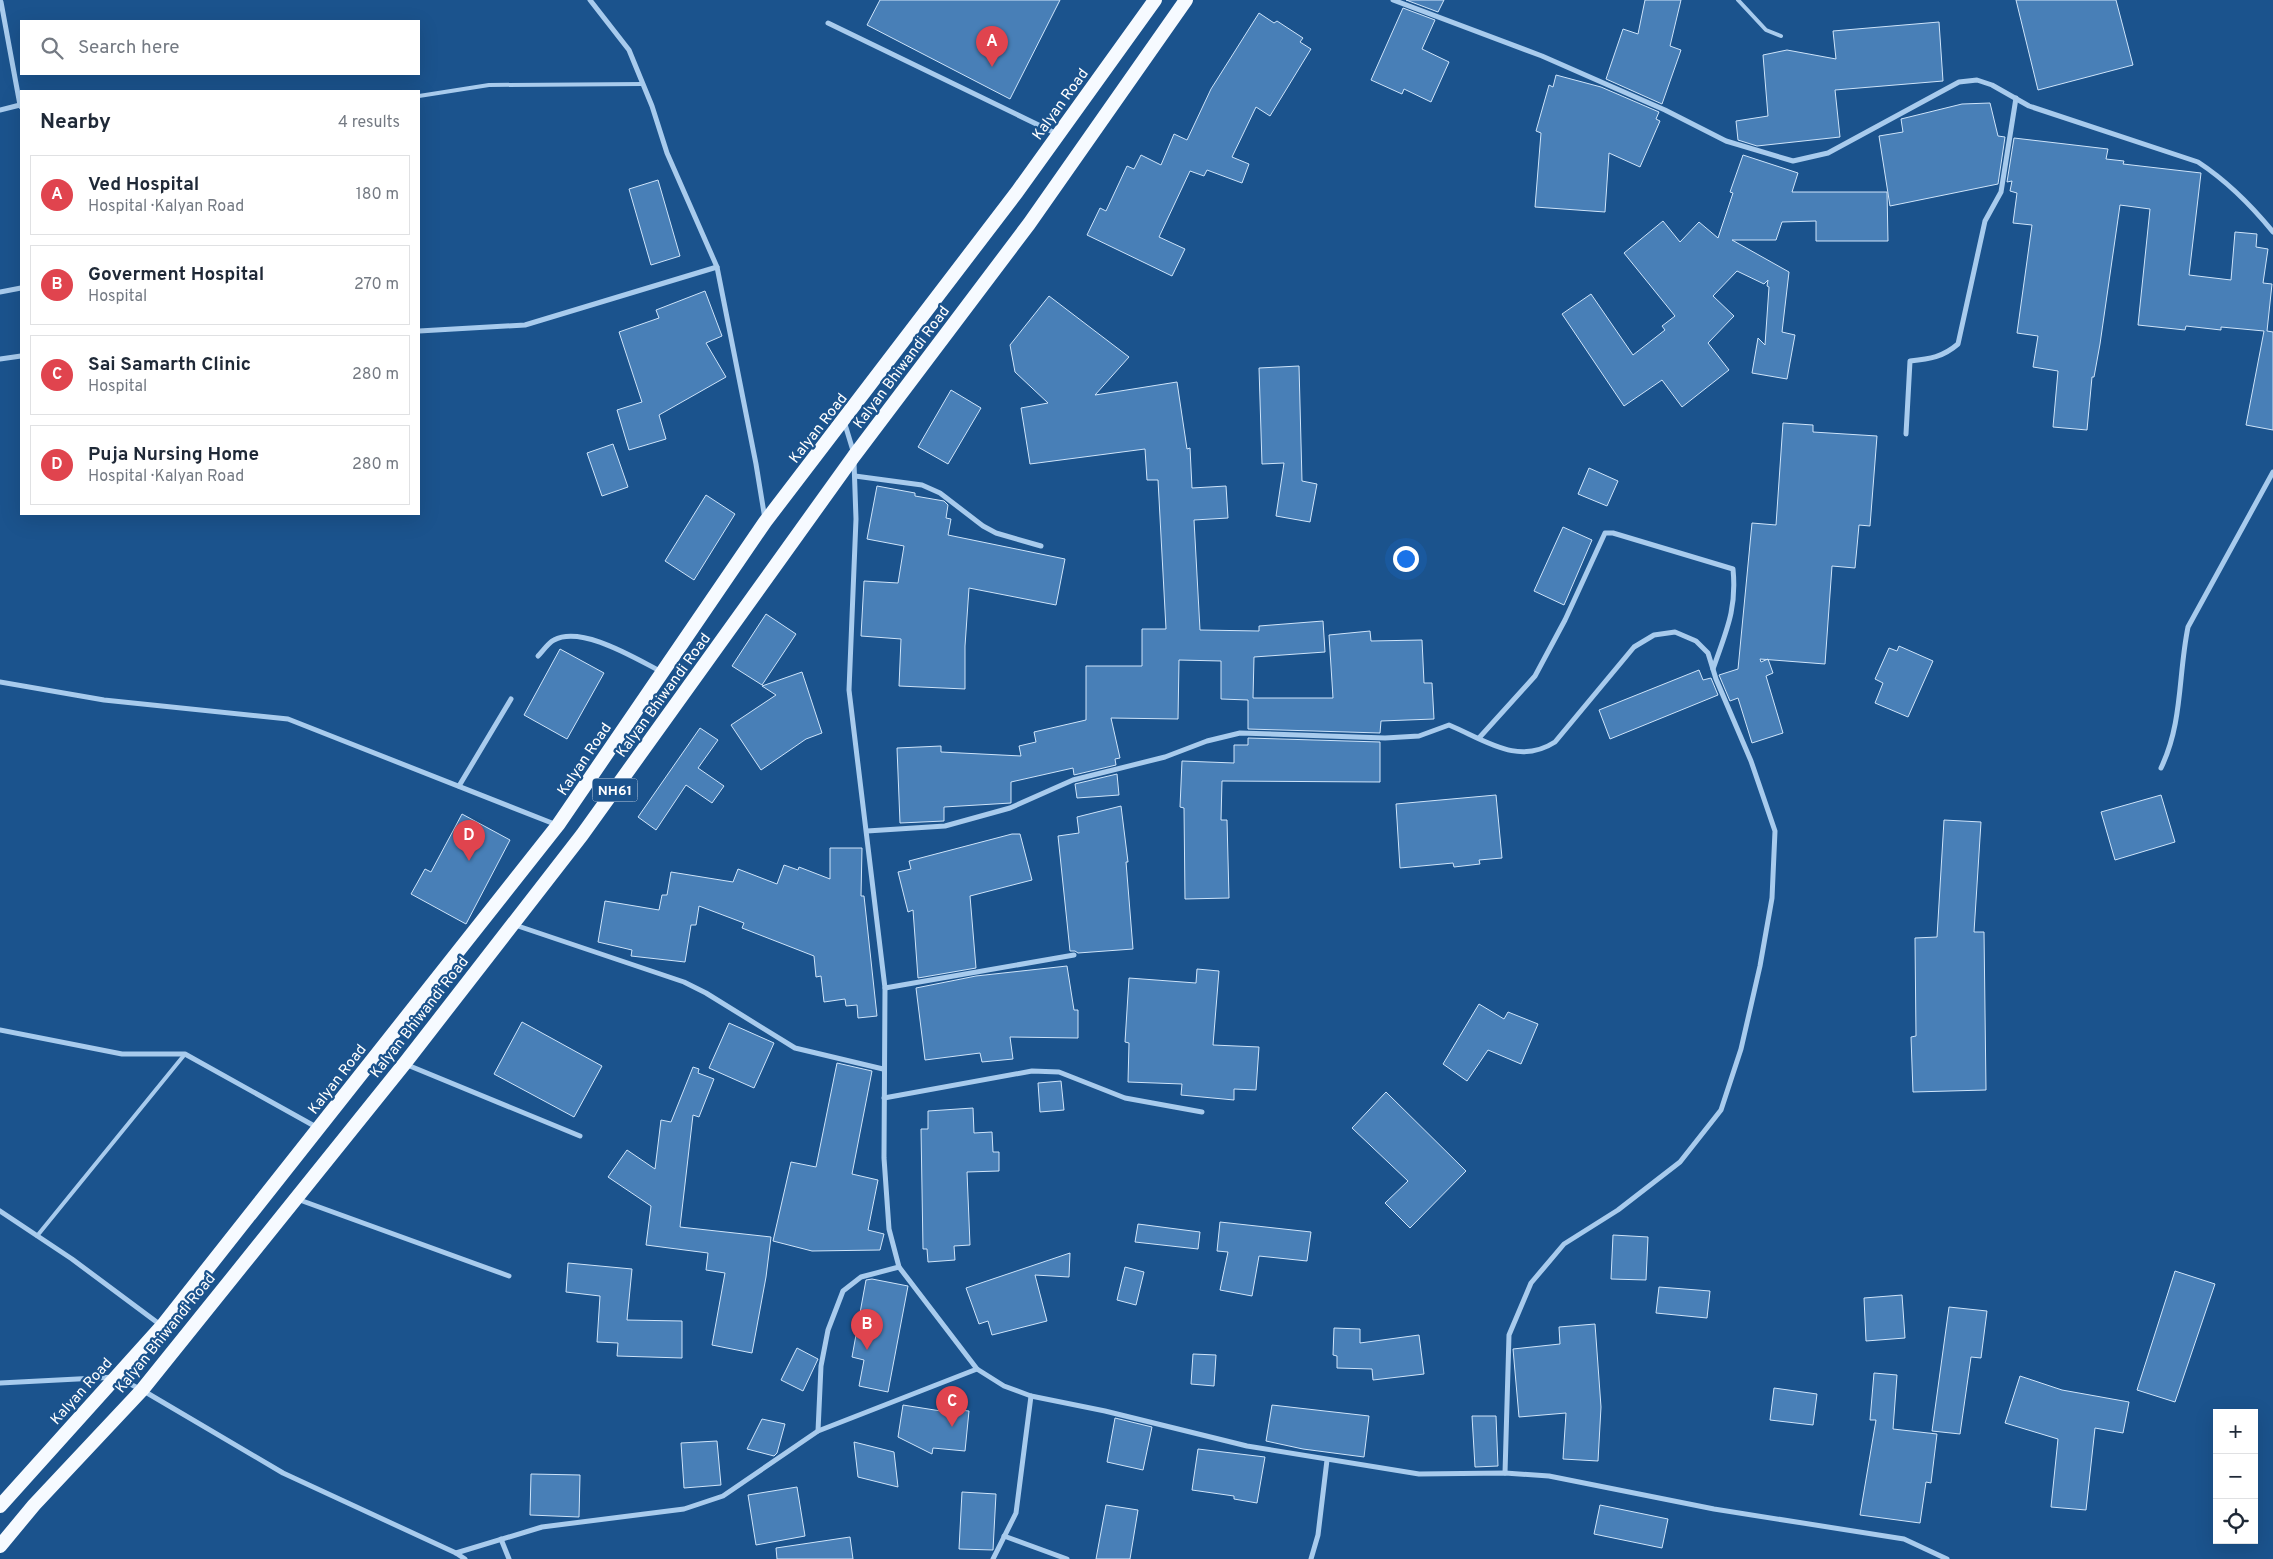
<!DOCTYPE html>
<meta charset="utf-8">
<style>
:root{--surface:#fff;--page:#f2f2f3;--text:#1f2937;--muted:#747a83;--line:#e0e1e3;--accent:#83714c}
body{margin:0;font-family:Overpass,sans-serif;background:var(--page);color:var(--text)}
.controls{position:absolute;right:15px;bottom:15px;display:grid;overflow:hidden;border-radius:0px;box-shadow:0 5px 20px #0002}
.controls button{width:45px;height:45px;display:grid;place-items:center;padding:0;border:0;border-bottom:1px solid var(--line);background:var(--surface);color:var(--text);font:25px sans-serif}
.you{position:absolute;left:1405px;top:558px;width:18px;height:18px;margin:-12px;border:4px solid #fff;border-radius:50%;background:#1a73e8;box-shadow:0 0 0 8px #1a73e833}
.badge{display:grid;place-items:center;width:32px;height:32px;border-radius:50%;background:var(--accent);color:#fff;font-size:16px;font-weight:700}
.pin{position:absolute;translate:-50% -41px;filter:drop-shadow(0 1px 2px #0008)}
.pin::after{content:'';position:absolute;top:26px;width:18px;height:15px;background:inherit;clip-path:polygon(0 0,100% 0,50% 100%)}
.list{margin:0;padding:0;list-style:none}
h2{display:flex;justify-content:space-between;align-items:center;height:65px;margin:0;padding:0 20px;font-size:21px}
h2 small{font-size:16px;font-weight:400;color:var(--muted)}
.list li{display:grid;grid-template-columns:32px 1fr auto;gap:15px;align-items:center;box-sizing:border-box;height:80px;margin:0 10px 10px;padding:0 10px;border:1px solid var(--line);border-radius:0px}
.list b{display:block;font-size:19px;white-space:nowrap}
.list p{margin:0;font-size:16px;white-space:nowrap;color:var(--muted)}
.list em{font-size:16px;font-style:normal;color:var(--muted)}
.icon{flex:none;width:28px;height:28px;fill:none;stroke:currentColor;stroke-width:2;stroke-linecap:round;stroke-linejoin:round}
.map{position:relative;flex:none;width:2273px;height:1559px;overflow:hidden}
.search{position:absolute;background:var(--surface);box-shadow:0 5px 20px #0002;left:20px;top:20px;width:400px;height:55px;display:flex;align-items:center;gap:12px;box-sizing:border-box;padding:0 18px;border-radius:0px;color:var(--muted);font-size:19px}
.panel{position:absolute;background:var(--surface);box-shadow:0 5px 20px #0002;left:20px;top:90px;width:400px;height:425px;border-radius:0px}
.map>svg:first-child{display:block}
.building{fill:#487fb7;stroke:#cee4fa}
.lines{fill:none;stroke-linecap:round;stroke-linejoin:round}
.service{stroke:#a8cbed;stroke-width:4}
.minor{stroke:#a8cbed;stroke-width:5}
.trunk{stroke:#f6faff;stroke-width:14}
.labels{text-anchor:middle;stroke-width:4.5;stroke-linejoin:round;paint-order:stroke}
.shield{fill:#1b538d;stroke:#bbcbdd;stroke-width:1}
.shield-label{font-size:14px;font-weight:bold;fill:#fff}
.street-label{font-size:15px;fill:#fff;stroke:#1b538d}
</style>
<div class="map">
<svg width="2273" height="1559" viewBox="0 0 2273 1559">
<rect width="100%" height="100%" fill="#1b538d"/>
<g class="building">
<path d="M880 0H1060L1010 99 867 25Z"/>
<path d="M1406 0H1444L1438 12Z"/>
<path d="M1645 0H1681L1670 46 1681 50 1662 104 1606 79 1623 29 1638 34Z"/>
<path d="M2016 0H2116L2133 65 2038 90Z"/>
<path d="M1403 8 1435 20 1422 49 1449 62 1431 102 1404 89 1402 94 1371 80Z"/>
<path d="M1259 13 1274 23 1277 21 1303 38 1300 42 1311 49 1270 116 1256 107 1232 157 1249 164 1242 183 1207 170 1204 176 1190 171 1159 237 1185 249 1172 276 1087 235 1100 208 1106 211 1127 166 1134 169 1141 155 1161 165 1174 134 1187 140 1211 89Z"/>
<path d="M1939 22 1943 81 1835 90 1840 137 1757 146 1738 140 1736 121 1768 116 1763 55 1787 50 1836 59 1833 31Z"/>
<path d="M1556 75 1601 87 1659 112 1656 119 1660 121 1640 167 1609 153 1605 212 1535 207 1541 133 1536 131 1549 85 1553 87Z"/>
<path d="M1990 103 1998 136 2005 137 1998 184 1890 206 1879 136 1903 132 1901 119 1962 104Z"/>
<path d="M2014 138 2108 149 2106 159 2124 161 2123 164 2201 173 2189 275 2231 280 2235 232 2257 234 2256 247 2268 249 2263 283 2272 284 2267 331 2273 332V430L2246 425 2264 331 2221 327V330L2186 326 2185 330 2138 325 2150 209 2120 205 2100 344 2094 377H2092L2087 430 2053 427 2058 371 2033 367 2038 336 2017 333 2032 225 2013 223 2017 193 2010 191 2012 181 2007 182Z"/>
<path d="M1743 155 1798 173 1792 192H1887L1888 241H1816V221L1782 222 1776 240H1732L1789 272 1782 332 1795 335 1787 379 1752 373 1758 338 1765 345 1769 287 1767 286 1768 280 1764 284 1737 271 1713 296 1734 316 1708 343 1729 370 1682 407 1662 380 1624 406 1562 314 1591 294 1633 355 1665 330 1662 326 1675 316 1624 253 1663 221 1680 242 1699 222 1718 238 1733 193 1730 192Z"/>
<path d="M658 180 680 256 651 265 629 189Z"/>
<path d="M705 291 722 336 706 343 726 377 659 415 666 439 629 450 617 410 642 402 619 332 659 318 656 310Z"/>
<path d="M1049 296 1129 357 1095 395 1177 382 1187 449 1190 448 1192 488 1226 486 1228 518 1194 520 1200 630 1259 631V626L1323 621 1325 652 1254 657 1253 698H1333L1329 635 1370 631 1371 641 1422 640 1424 683H1432L1434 719 1381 721 1380 733 1248 729V700L1221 699V661L1179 660 1178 719 1111 718 1120 758 1115 759 1116 765 1074 775 1073 768 1011 782V803L944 807V821L900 823 897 748 941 746V752L1021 756 1019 746 1036 742 1034 732 1086 720V666H1142V629H1166L1158 480H1147L1145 449 1030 464 1021 408 1048 403 1015 372 1010 345Z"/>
<path d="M1299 366 1302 481 1317 484 1310 522 1276 516 1284 463 1262 464 1259 368Z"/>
<path d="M951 390 981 408 948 464 918 447Z"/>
<path d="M1783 423 1813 425V432L1877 436 1870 526 1859 525 1855 568 1832 566 1825 664 1760 659 1761 662 1768 659 1773 673 1766 676 1783 733 1752 743 1738 698 1730 701 1719 675 1738 669 1752 523 1776 525Z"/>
<path d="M613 444 628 487 602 496 587 453Z"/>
<path d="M1589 468 1618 481 1607 506 1578 494Z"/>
<path d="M877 486 915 493V496L944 501 948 505 946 518 951 519 948 535 1065 559 1056 605 969 588 965 646V689L899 686 901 639 861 636 864 581 898 583 904 546 867 539Z"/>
<path d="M706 495 735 514 694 580 665 561Z"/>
<path d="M1563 527 1592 540 1564 605 1534 591Z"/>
<path d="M766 614 796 634 762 685 732 666Z"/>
<path d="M1899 646 1933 661 1908 717 1875 703 1883 683 1875 679 1889 648 1897 651Z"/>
<path d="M560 649 604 673 567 739 524 715Z"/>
<path d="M1699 670 1703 680 1711 678 1718 695 1610 739 1599 710Z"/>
<path d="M802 672 822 733 806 739 761 770 731 725 776 695 762 686Z"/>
<path d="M700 728 718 740 698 768 724 786 712 803 686 785 656 830 638 817Z"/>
<path d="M1248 738 1380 742V782L1222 781 1221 820H1227L1229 898 1185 899 1184 808 1180 807 1182 761 1234 763V745H1248Z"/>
<path d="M1117 774 1119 795 1077 798 1075 784Z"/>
<path d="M1496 795 1502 858 1479 860 1480 864 1454 867 1453 863 1400 868 1396 804Z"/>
<path d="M2161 795 2175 842 2115 860 2101 812Z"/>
<path d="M1121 806 1128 862H1126L1133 949 1078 953 1075 951H1070L1058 836 1079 833 1077 817Z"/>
<path d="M462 814 510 840 466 924 411 894 425 869 431 872Z"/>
<path d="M1944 820 1981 822 1974 932H1984L1986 1090 1913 1092 1911 1037 1916 1036 1915 938 1937 937Z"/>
<path d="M1012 834H1020L1032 880 970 896 976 968 918 978 913 910 908 912 898 872 911 869 909 861Z"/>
<path d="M830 848H862L861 896H864L877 1016 858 1018 857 1005 846 1006 845 999 824 1002 821 976 816 977 814 956 742 928 744 923 699 906 696 925H691L685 962 631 956 632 950 598 942 605 901 659 910 662 895H667L671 872 733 882 738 869 777 884 784 865 798 870 799 867 830 879Z"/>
<path d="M1067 966 1074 1010H1078V1038L1010 1037 1013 1059 982 1062 980 1053 925 1060 916 988 976 976Z"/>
<path d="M1197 969 1219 971 1213 1045 1259 1047 1256 1090 1234 1089V1100L1181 1095 1182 1084 1128 1082 1129 1043 1125 1042 1129 978 1196 983Z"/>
<path d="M1479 1004 1504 1019 1508 1012 1538 1024 1521 1064 1488 1050 1467 1081 1443 1064Z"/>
<path d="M522 1022 602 1066 574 1117 494 1074Z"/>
<path d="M729 1023 774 1043 754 1088 709 1068Z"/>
<path d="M837 1063 872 1071 852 1174 878 1180 868 1230 884 1234 880 1250 812 1251 773 1241 791 1162 816 1167Z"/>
<path d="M693 1067 699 1069 698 1073 714 1079 699 1117 693 1115 680 1227 771 1237 766 1277 752 1353 712 1345 725 1273 706 1270 708 1253 646 1245 651 1206 608 1177 627 1150 655 1169 661 1120 671 1122Z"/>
<path d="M1061 1081 1064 1110 1040 1112 1038 1083Z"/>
<path d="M1386 1092 1466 1171 1410 1228 1385 1203 1408 1181 1352 1128Z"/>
<path d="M973 1108 974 1133 992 1132 993 1152H999V1171L967 1172 970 1245 954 1246 955 1260 928 1262 927 1249H923L921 1129H928V1111Z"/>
<path d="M1220 1222 1311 1232 1307 1261 1259 1256 1252 1296 1220 1290 1228 1252 1217 1251Z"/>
<path d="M1138 1224 1200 1232 1198 1249 1135 1242Z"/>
<path d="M1613 1235 1648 1237 1646 1280 1611 1279Z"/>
<path d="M1070 1253 1069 1277 1035 1275 1047 1321 992 1335 988 1321 979 1324 966 1288Z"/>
<path d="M568 1263 632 1269 627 1320 682 1321V1358L617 1356 618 1343 597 1342 600 1296 566 1292Z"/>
<path d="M1125 1267 1144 1272 1136 1305 1117 1300Z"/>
<path d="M2175 1271 2215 1284 2175 1402 2137 1390Z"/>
<path d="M872 1279 908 1286 888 1392 859 1386 864 1360 852 1357 866 1280Z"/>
<path d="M1659 1287 1710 1291 1707 1318 1656 1313Z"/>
<path d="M1902 1295 1905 1338 1866 1341 1864 1298Z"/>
<path d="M1949 1307 1987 1311 1981 1358 1971 1357 1960 1434 1932 1431Z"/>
<path d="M1595 1324 1601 1407 1598 1461 1563 1459 1566 1413 1519 1417 1513 1349 1560 1344 1559 1327Z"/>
<path d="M1334 1328 1360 1329V1343L1419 1335 1424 1374 1373 1380 1372 1369 1337 1368V1356L1333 1355Z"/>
<path d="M797 1348 818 1359 803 1391 781 1380Z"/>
<path d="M1193 1354 1216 1355 1214 1386 1191 1384Z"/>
<path d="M1874 1373 1897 1375 1893 1429 1937 1434 1931 1483 1926 1482 1920 1523 1860 1515 1876 1420H1870Z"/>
<path d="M2020 1376 2062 1390 2129 1402 2123 1433 2095 1428 2086 1510 2051 1507 2058 1439 2005 1423Z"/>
<path d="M1774 1388 1817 1394 1813 1425 1770 1420Z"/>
<path d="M903 1405 941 1411V1408L969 1411 965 1451 933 1448 932 1454 898 1437Z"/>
<path d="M1272 1405 1369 1416 1364 1457 1303 1449 1266 1441Z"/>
<path d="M1472 1416H1496L1498 1466 1475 1467Z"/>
<path d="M1115 1418 1152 1427 1143 1470 1107 1462Z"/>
<path d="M762 1419 785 1424 777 1453 774 1456 747 1449Z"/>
<path d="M717 1441 721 1485 684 1488 681 1443Z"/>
<path d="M854 1442 894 1452 898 1487 858 1477Z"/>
<path d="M1198 1449 1265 1457 1257 1503 1234 1499V1496L1192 1490Z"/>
<path d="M531 1474 580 1475 579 1517 530 1515Z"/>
<path d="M797 1487 805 1536 756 1545 748 1495Z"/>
<path d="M962 1492 996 1494 993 1550 959 1549Z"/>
<path d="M1106 1505 1138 1510 1130 1559H1096Z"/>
<path d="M1600 1505 1668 1519 1662 1548 1594 1534Z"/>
<path d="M850 1537 853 1559H777L776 1548Z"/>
</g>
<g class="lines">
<g class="service">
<path d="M1738 0 1766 30 1781 36"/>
<path d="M419 96 489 85 643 84"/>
<path d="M37 1236 185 1054"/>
</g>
<g class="minor">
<path d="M590 0 629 50 652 106 667 153 717 267 756 464 765 519"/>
<path d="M1393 0 1542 56 1665 110 1726 141 1793 161 1828 153 1959 82 1977 80 1992 85 2029 106 2198 162C2227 181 2251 205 2273 232"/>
<path d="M1 2 20 105"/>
<path d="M828 23 1057 134"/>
<path d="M0 110 20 105 21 107"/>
<path d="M0 292 21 288"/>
<path d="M419 331 525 325 717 267"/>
<path d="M0 359 21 356"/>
<path d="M844 421 854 454"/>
<path d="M1906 434 1910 361C1930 359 1943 357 1958 344L1985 221 2001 192 2016 98"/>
<path d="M854 462 856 519 849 690 885 988 884 1158 889 1229 899 1267 977 1369"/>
<path d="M855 476 922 485 940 493 983 526 996 533 1041 546"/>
<path d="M538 656C542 652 548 643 554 640 582 625 636 659 662 672"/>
<path d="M0 682 104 700 288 719 557 825"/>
<path d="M1479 738 1535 676 1565 620 1605 533H1613L1733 569C1737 610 1726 631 1713 669"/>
<path d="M2161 768C2183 722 2178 676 2188 627L2273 472"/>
<path d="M459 786 511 699"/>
<path d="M867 831 945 826 1010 808 1073 780 1165 757 1207 741 1240 733 1385 738 1419 736 1449 725C1485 740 1518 766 1555 742L1634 647 1654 635 1675 632 1696 641 1708 653 1716 679 1751 761 1775 831 1772 898 1760 966 1741 1049 1721 1110 1680 1162 1618 1210 1564 1244 1531 1283 1509 1335 1505 1473"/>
<path d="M515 925 684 982 706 993 795 1048 883 1069"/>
<path d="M885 988 1074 955"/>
<path d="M0 1030 122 1054H185L318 1128"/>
<path d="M405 1064 580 1136"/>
<path d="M884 1098 1032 1071 1059 1072 1125 1098 1202 1112"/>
<path d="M297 1199 509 1276"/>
<path d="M0 1211 72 1259 162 1326"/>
<path d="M0 1383 116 1377 142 1390 283 1473 456 1553 465 1559"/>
<path d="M818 1431 821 1366 828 1330 843 1291 861 1277 899 1267"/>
<path d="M1004 1536 1067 1559"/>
<path d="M501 1539 509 1559"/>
<path d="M456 1553 542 1527 684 1509 723 1496 818 1431 977 1369 1004 1386 1031 1396 1105 1411 1247 1446 1419 1474 1505 1473 1549 1476 1714 1509 1904 1539 1947 1559"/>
<path d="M993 1559 1016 1513 1031 1396"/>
<path d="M1311 1559 1318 1535 1327 1460"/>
</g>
<g class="trunk">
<path d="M0 1506 162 1326 558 825 765 522 1017 192 1155 0"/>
<path d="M0 1546 34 1505 142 1390 405 1063 582 835 854 456 1029 224 1186 0"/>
</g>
</g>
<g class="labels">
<rect class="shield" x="592.5" y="778.5" width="45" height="23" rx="4"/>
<g class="shield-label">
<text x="615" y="795">NH61</text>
</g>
<g class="street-label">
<text transform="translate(1060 104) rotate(-54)" y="5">Kalyan Road</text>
<text transform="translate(901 367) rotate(-53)" y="5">Kalyan Bhiwandi Road</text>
<text transform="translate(818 428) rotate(-52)" y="5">Kalyan Road</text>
<text transform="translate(663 695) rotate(-54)" y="5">Kalyan Bhiwandi Road</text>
<text transform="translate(584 759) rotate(-56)" y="5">Kalyan Road</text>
<text transform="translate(419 1017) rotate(-52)" y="5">Kalyan Bhiwandi Road</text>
<text transform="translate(337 1079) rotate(-52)" y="5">Kalyan Road</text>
<text transform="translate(165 1333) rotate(-51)" y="5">Kalyan Bhiwandi Road</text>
<text transform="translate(81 1391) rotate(-48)" y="5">Kalyan Road</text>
</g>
</g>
</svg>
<div class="controls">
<button>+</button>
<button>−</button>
<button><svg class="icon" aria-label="locate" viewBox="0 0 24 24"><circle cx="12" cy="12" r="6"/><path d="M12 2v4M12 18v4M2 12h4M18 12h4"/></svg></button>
</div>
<div class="you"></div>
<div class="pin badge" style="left:992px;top:67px;background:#e0444e">A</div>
<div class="pin badge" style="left:867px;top:1350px;background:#e0444e">B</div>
<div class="pin badge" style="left:952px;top:1427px;background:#e0444e">C</div>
<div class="pin badge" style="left:469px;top:861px;background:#e0444e">D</div>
<div class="search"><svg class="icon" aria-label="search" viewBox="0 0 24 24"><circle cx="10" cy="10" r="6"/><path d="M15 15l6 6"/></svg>Search here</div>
<section class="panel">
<h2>Nearby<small>4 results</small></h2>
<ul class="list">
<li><span class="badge" style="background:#e0444e">A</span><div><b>Ved Hospital</b><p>Hospital · Kalyan Road</p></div><em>180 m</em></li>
<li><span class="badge" style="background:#e0444e">B</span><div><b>Goverment Hospital</b><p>Hospital</p></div><em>270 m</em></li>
<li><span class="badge" style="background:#e0444e">C</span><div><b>Sai Samarth Clinic</b><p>Hospital</p></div><em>280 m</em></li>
<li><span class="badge" style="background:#e0444e">D</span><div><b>Puja Nursing Home</b><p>Hospital · Kalyan Road</p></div><em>280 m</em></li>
</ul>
</section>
</div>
